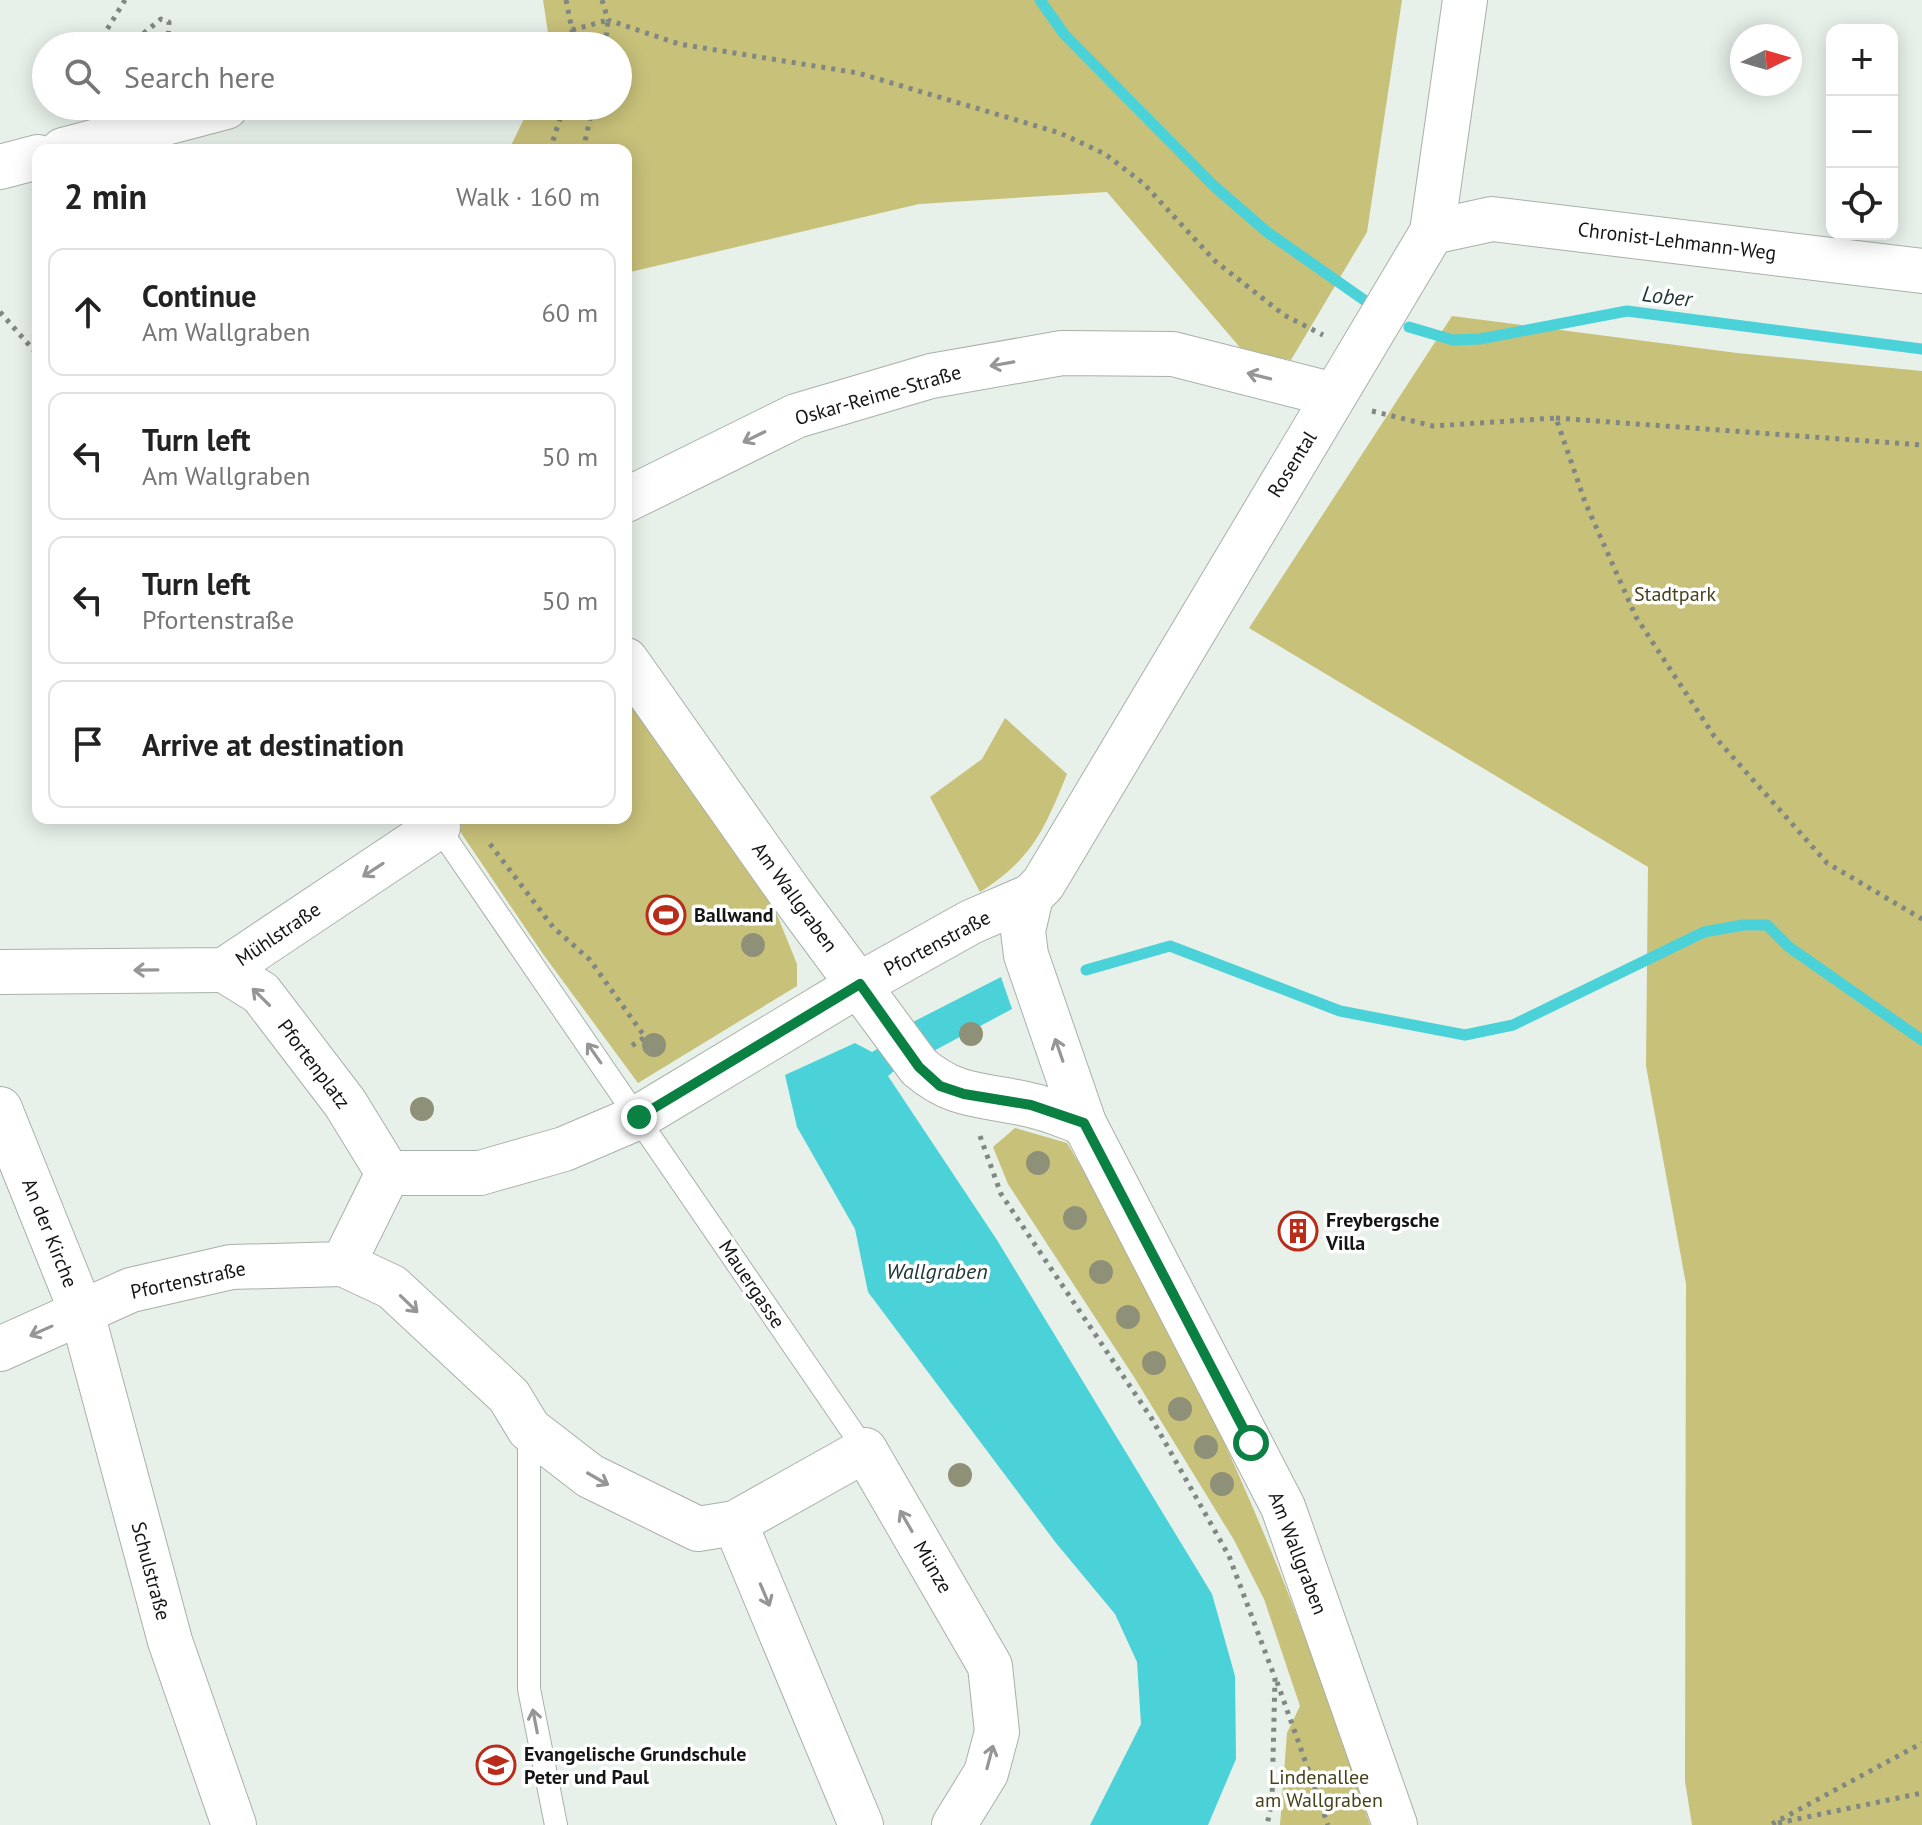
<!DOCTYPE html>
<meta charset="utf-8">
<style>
:root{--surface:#fff;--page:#f6f6f6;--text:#222;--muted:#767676;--line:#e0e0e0}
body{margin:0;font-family:"PT Sans",sans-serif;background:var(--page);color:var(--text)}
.controls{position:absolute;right:24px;top:24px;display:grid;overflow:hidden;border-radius:16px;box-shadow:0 4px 20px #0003}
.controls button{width:72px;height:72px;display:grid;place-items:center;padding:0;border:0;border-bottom:2px solid var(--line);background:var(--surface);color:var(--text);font:40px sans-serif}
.compass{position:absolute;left:1730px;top:24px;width:72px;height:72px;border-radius:50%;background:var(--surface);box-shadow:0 4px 20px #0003;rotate:85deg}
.stop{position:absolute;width:24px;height:24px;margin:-18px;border:6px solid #0b8043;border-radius:50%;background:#fff}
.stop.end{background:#0b8043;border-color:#fff;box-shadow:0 2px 8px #0008}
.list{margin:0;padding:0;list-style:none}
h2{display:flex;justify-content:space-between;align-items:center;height:104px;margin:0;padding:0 32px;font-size:34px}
h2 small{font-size:26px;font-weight:400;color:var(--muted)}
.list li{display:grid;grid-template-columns:52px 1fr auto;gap:24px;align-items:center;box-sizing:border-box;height:128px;margin:0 16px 16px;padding:0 16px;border:2px solid var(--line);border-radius:16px}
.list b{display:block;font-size:30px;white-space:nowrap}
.list p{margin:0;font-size:26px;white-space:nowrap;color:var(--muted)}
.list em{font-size:26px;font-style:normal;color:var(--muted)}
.icon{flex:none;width:44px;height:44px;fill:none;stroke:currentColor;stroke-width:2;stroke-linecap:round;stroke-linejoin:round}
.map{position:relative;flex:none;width:1922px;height:1825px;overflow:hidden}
.search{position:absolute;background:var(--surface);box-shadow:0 4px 20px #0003;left:32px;top:32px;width:600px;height:88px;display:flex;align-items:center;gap:20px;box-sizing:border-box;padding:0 28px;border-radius:44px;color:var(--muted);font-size:30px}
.panel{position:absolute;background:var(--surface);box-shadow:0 4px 20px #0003;left:32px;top:144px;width:600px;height:680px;border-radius:16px}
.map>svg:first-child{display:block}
.green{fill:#c8c17a}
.water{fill:#4bd2d8}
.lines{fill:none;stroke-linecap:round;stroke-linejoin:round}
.stream{stroke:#4bd2d8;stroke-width:11}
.lane-casing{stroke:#a8b1a9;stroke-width:24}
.street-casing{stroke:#a8b1a9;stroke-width:46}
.path{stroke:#818782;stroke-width:5;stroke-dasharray:4 6;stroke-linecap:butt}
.lane{stroke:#fff;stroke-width:22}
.street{stroke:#fff;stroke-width:44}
.tree{fill:#8f9078}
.oneway{stroke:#959695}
.route{stroke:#0b8043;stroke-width:10}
.labels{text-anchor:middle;stroke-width:7;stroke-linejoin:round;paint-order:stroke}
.street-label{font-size:20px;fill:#131614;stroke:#fff}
.park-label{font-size:20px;fill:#47421b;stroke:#fff}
.poi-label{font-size:20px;font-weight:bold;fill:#131614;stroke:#fff;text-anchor:start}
.water-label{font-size:22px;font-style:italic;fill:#213839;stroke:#fff}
</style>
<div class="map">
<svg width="1922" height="1825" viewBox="0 0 1922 1825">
<rect width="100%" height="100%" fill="#e7f0e9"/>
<g class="green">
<path d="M543 0H1402L1367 232 1291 360 1243 351 1107 192 919 204 626 273V150H509L530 106H618V46H550Z"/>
<path d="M1452 316 1737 353 1922 371V1825H1692L1685 1781 1686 1284 1646 1066 1648 867 1249 628Z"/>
<path d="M626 692 773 905 797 964V986L638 1083 543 954 451 818H626Z"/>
<path d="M1005 718 1067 774C1044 830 1033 858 980 892L930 797 982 759Z"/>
<path d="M1015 1128 1067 1143C1196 1357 1295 1587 1370 1825H1280L1287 1733 1300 1706 1264 1599 1234 1540 1134 1377 1008 1184 993 1147Z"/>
</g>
<path class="water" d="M1001 977 1012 1009 928 1054 923 1047 888 1076 997 1240 1212 1594 1235 1676 1236 1759 1208 1825H1090L1141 1724 1137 1662 1115 1614 1056 1543 868 1292 855 1229 797 1127 785 1075 855 1043 872 1052 912 1029 909 1024Z"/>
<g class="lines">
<g class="stream">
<path d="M1040 0 1064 34 1214 186 1267 232 1367 302"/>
<path d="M1409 327 1453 340 1480 339 1627 311 1922 349"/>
<path d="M1086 970 1170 946 1340 1011 1465 1035 1513 1025 1704 932 1743 925H1767L1789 947 1922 1040"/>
</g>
<defs>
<g id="lane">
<path d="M434 821 865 1450"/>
<path d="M529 1429V1689L556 1825"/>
</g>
<g id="street">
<path d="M63 150 226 107"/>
<path d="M0 167 38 157"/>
<path d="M1432 232 1492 219 1922 271"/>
<path d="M626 500 796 416 931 376 1062 353 1173 354 1334 395"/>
<path d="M626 660 791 894 919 1067C956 1099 985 1094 1030 1105 1049 1109 1067 1117 1084 1123"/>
<path d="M1031 896 1023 931 1026 955 1084 1123 1283 1507 1395 1825"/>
<path d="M224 970 261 993 345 1103 388 1173"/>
<path d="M0 972 224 970 438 827"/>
<path d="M0 1109 82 1313 170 1641 234 1825"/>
<path d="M343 1264 392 1287 509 1396 529 1429 590 1476 698 1529 735 1523 865 1450 990 1666 997 1732 986 1773 954 1825"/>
<path d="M0 1349 131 1290 231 1267 343 1264 388 1173H480L564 1149 639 1117 860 984 971 922 1031 896 1043 884 1432 232 1465 0"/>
<path d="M735 1523 861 1825"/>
</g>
</defs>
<use href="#lane" class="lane-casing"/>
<use href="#street" class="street-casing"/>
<g class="path">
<path d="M566 0 572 30 571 46"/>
<path d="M602 0 608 20 679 44 858 73 1060 133 1105 154 1144 184 1215 261 1284 315 1323 335"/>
<path d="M572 30 608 20 605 46"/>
<path d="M97 46 125 0"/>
<path d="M128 46 161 19 169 22 168 41 162 46"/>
<path d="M550 150 564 106"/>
<path d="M583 150 593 106"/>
<path d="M0 312 38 355"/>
<path d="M1372 411 1433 426 1556 418 1585 502 1636 617 1714 736 1827 863 1922 919"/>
<path d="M1556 418 1922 445"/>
<path d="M490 844 553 927 590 960 645 1037 627 1049"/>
<path d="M980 1136 1001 1194 1152 1419 1229 1556 1275 1678 1272 1801 1267 1825"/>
<path d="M1277 1682 1328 1825"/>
<path d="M1778 1823 1922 1793"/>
<path d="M1772 1824 1922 1743"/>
</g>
<use href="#lane" class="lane"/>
<use href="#street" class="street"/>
</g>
<g class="tree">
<circle cx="753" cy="945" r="12"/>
<circle cx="971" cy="1034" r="12"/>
<circle cx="654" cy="1045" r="12"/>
<circle cx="422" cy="1109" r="12"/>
<circle cx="1038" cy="1163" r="12"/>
<circle cx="1075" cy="1218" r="12"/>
<circle cx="1101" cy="1272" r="12"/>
<circle cx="1128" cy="1317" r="12"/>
<circle cx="1154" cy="1363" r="12"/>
<circle cx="1180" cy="1409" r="12"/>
<circle cx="1206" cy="1447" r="12"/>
<circle cx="960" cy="1475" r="12"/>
<circle cx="1222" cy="1484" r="12"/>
</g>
<defs><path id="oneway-shaft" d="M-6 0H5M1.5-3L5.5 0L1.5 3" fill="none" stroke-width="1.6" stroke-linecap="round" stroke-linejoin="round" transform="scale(2)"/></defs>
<g class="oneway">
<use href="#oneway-shaft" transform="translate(1002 364) rotate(170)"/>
<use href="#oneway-shaft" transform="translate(1259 376) rotate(-166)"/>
<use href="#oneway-shaft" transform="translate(754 437) rotate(154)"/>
<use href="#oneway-shaft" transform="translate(373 870) rotate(147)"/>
<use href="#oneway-shaft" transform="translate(146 970) rotate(179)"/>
<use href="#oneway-shaft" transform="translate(261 997) rotate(-135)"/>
<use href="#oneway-shaft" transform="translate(1059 1050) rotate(-109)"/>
<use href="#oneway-shaft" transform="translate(594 1053) rotate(-125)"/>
<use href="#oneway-shaft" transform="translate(409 1304) rotate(44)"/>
<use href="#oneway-shaft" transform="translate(41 1331) rotate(156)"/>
<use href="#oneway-shaft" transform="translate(598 1479) rotate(30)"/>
<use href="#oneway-shaft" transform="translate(906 1521) rotate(-120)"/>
<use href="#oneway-shaft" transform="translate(765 1595) rotate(67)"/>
<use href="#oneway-shaft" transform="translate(535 1721) rotate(-101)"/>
<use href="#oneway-shaft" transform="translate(990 1757) rotate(-75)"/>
</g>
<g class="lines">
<path class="route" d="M639 1117 860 984 919 1067 940 1086 964 1094 1031 1105 1084 1123 1251 1443"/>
</g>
<defs>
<symbol id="stadium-ring" viewBox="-11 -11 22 22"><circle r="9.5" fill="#fff" stroke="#b92c1a" stroke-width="1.5"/><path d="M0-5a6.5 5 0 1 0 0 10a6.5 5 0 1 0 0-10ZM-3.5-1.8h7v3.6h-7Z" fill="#b92c1a"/></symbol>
<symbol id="building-ring" viewBox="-11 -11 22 22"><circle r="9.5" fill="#fff" stroke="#b92c1a" stroke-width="1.5"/><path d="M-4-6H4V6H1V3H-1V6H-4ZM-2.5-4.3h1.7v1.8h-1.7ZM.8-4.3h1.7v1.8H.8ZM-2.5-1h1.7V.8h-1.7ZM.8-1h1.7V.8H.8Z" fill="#b92c1a"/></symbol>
<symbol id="school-ring" viewBox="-11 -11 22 22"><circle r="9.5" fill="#fff" stroke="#b92c1a" stroke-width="1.5"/><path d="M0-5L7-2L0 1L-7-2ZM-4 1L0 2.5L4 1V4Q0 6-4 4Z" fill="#b92c1a"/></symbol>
</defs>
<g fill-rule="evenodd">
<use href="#stadium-ring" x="644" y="893" width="44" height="44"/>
<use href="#building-ring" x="1276" y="1209" width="44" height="44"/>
<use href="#school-ring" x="474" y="1743" width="44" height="44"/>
</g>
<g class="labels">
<g class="street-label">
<text transform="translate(1677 241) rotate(7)" y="7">Chronist-Lehmann-Weg</text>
<text transform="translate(878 395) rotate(-16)" y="7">Oskar-Reime-Straße</text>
<text transform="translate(1292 464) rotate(-58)" y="7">Rosental</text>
<text transform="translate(795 897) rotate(54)" y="7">Am Wallgraben</text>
<text transform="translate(278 934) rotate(-34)" y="7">Mühlstraße</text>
<text transform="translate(937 943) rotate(-28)" y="7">Pfortenstraße</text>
<text transform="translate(314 1064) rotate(53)" y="7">Pfortenplatz</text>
<text transform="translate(50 1233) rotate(68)" y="7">An der Kirche</text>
<text transform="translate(188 1280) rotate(-12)" y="7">Pfortenstraße</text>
<text transform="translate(752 1284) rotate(56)" y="7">Mauergasse</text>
<text transform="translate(1298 1553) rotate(69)" y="7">Am Wallgraben</text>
<text transform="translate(933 1567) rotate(60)" y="7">Münze</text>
<text transform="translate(151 1571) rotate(75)" y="7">Schulstraße</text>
</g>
<g class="park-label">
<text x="1675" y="601">Stadtpark</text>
<text x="1319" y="1784">Lindenallee<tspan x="1319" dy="23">am Wallgraben</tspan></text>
</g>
<g class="poi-label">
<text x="694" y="922">Ballwand</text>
<text x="1326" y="1227">Freybergsche<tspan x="1326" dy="23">Villa</tspan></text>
<text x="524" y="1761">Evangelische Grundschule<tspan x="524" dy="23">Peter und Paul</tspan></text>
</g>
<g class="water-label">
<text transform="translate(1667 296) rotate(7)" y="8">Lober</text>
<text x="937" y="1279">Wallgraben</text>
</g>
</g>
</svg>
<div class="controls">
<button>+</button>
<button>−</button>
<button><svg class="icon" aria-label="locate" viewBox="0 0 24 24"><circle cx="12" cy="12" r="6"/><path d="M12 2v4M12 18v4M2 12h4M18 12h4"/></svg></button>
</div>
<svg class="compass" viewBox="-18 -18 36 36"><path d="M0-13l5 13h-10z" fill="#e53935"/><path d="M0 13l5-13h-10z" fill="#767676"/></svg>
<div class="stop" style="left:1251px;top:1443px"></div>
<div class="stop end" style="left:639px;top:1117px"></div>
<div class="search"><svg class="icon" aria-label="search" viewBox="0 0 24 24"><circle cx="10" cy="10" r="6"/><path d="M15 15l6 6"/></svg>Search here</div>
<section class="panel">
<h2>2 min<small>Walk · 160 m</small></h2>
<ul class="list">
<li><svg class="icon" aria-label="ahead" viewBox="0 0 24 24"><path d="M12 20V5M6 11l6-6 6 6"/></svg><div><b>Continue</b><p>Am Wallgraben</p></div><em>60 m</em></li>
<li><svg class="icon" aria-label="left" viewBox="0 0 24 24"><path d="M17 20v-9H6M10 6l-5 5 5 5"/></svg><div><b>Turn left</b><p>Am Wallgraben</p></div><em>50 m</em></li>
<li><svg class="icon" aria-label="left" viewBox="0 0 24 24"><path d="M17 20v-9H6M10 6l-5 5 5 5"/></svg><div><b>Turn left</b><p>Pfortenstraße</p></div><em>50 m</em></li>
<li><svg class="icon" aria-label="arrive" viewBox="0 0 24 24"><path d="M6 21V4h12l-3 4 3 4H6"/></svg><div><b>Arrive at destination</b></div></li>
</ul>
</section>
</div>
